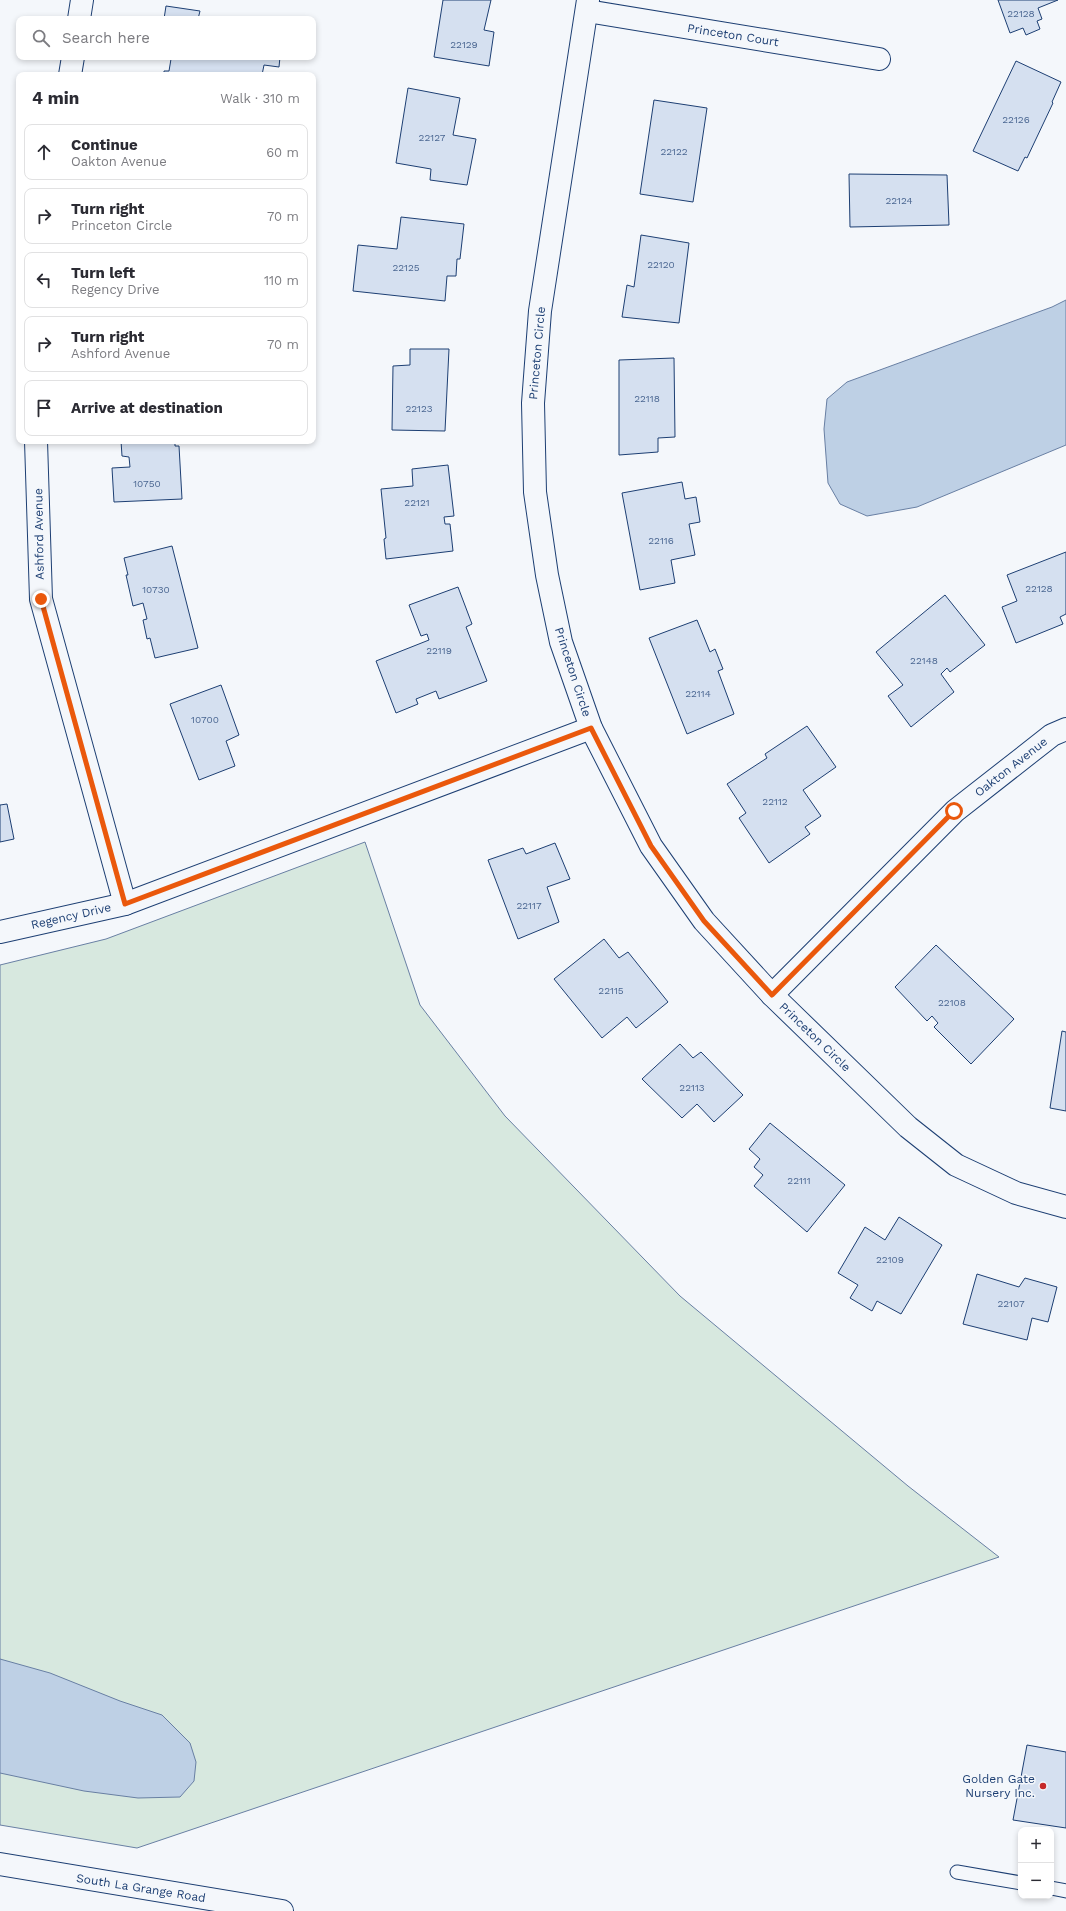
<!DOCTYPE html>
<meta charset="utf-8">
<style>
:root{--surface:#fff;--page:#f7f7f7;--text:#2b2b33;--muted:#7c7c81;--line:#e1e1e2}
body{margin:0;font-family:"Work Sans",sans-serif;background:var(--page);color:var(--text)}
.controls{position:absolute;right:12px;bottom:12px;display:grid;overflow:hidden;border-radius:8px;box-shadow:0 2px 6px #0003}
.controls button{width:36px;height:36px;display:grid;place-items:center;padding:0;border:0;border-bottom:1px solid var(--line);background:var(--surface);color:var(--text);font:20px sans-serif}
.stop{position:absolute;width:12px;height:12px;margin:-9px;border:3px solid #ea580c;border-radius:50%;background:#fff}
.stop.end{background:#ea580c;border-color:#fff;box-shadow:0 1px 4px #0008}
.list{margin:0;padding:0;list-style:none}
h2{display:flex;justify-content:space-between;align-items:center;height:52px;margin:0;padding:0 16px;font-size:17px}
h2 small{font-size:13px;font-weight:400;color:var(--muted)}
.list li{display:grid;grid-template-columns:26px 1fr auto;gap:12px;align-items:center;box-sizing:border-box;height:56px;margin:0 8px 8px;padding:0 8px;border:1px solid var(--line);border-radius:8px}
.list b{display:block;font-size:15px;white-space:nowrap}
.list p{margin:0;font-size:13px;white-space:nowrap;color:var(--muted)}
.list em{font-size:13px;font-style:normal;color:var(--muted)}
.icon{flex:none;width:22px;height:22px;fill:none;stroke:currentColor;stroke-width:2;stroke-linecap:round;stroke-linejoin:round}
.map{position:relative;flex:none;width:1066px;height:1911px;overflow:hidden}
.search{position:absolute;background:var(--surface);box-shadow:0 2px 6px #0003;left:16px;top:16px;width:300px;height:44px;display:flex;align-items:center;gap:10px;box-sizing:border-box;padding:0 14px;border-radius:8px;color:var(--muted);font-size:15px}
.panel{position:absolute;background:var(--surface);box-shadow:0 2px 6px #0003;left:16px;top:72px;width:300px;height:372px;border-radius:8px}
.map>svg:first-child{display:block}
.green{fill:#d7e8df;stroke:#687fa3}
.water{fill:#bed0e5;stroke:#687fa3}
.building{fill:#d5e0f0;stroke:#1d3f73}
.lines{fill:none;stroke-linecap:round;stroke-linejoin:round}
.lane-casing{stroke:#1d3f73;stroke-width:15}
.street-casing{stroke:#1d3f73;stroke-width:24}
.primary-casing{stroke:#1d3f73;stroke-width:24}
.lane{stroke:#f4f7fb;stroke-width:13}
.street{stroke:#f4f7fb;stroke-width:22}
.primary{stroke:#f4f7fb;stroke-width:22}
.route{stroke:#ea580c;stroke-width:5}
.poi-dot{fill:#c62828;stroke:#f4f7fb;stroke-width:1.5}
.labels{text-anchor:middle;stroke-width:3;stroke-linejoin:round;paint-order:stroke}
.number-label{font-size:10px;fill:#4b6792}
.street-label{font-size:12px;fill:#1d3f73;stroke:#f4f7fb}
.poi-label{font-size:12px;fill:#1d3f73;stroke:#f4f7fb;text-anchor:end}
</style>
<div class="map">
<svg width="1066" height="1911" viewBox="0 0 1066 1911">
<rect width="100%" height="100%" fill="#f4f7fb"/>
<path class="green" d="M365 842 420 1005 505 1116 680 1296 908 1486 999 1557 137 1848 0 1825V965L106 939Z"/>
<g class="water">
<path d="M1066 300V445L917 507 867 516 840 504 828 483 824 429 827 399 847 382 1052 307Z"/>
<path d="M0 1659 50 1673 120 1701 162 1715 190 1743 196 1762 194 1781 180 1797 138 1798 84 1791 0 1773Z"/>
</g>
<g class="building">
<path d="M443 0H491L484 30 494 32 489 66 434 57Z"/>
<path d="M998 0H1058L1038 8 1042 19 1037 21 1040 29 1026 35 1023 28 1010 33Z"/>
<path d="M166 6 200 11 198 19H164Z"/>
<path d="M161 57H280L279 67 264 65 262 75H164V71H169L171 59Z"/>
<path d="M1016 61 1061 82 1052 102 1053 103 1027 158 1025 157 1018 171 973 151Z"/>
<path d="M408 88 460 98 453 135 476 139 467 185 430 180 431 169 396 163Z"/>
<path d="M654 100 707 108 693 202 640 194Z"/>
<path d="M849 174 947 175 949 225 850 227Z"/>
<path d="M401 217 464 224 460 259H457L456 276H447L445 301 353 291 358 245 397 249Z"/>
<path d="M641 235 689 243 679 323 622 317 627 285 634 287Z"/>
<path d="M410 349H449L445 431 392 430 393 366 410 365Z"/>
<path d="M674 358 675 437 658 438V452L619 455V360Z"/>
<path d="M121 441H175V446H179L182 499 114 502 112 468 130 467 129 457 122 456Z"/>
<path d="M448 465 454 516 444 517 445 524H450L453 551 386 559 384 539 386 538 381 489 413 486 412 469Z"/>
<path d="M682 482 685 499 696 497 700 522 689 524 695 555 671 560 675 583 640 590 622 493Z"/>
<path d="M172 546 198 648 155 658 150 638 147 639 143 620 147 619 143 603 133 606 126 575H128L124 558Z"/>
<path d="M1066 552V614L1060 617 1063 624 1016 643 1002 607 1017 601 1007 575Z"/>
<path d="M458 587 472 624 466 627 487 681 439 699 436 691 416 699 418 704 396 713 376 661 429 640 427 634 421 636 409 605Z"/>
<path d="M945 595 985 645 950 672 947 668 941 674 954 692 911 727 888 696 903 685 876 652Z"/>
<path d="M697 620 710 652 715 649 723 669 718 671 734 714 687 734 649 638Z"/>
<path d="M221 685 239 735 226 741 235 766 199 780 170 704Z"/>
<path d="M807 726 836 767 803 790 821 816 805 827 810 834 769 863 739 818 746 813 727 784 767 758 765 754Z"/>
<path d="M7 804 14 839 0 842V805Z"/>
<path d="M555 843 570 879 547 887 559 922 518 939 488 860 523 848 526 854Z"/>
<path d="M604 939 619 958 628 952 668 1002 636 1028 627 1017 602 1038 554 979Z"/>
<path d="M936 945 1014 1019 971 1064 934 1027 938 1023 932 1016 927 1021 895 987Z"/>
<path d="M1062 1031 1066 1032V1111L1050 1108Z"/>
<path d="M680 1044 693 1058 701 1052 743 1095 714 1122 697 1104 682 1118 642 1079Z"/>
<path d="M770 1123 845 1185 807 1232 754 1186 763 1175 754 1167 760 1159 749 1149Z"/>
<path d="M899 1217 942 1245 901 1314 877 1301 872 1311 850 1298 858 1285 838 1273 865 1227 885 1240Z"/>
<path d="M977 1274 1019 1287 1025 1278 1057 1287 1048 1322 1032 1318 1027 1340 963 1324Z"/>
<path d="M1027 1745 1066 1752V1828L1013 1820Z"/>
</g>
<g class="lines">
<defs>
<g id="lane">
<path d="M957 1872 1021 1883"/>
<path d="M1051 1888 1066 1891"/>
</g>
<g id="street">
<path d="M588 0 540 311 533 403 535 492 547 575 561 642 591 728 651 846 704 921 772 995 908 1127 956 1165 1016 1193 1066 1207"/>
<path d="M587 11 879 59"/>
<path d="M79 19 82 0"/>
<path d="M70 75 73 57"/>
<path d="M36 441 41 599 125 904"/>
<path d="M0 932 125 904 591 728"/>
<path d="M772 995 955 811 1052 735 1066 729"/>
</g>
<path id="primary" d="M0 1864 282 1911"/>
</defs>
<use href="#lane" class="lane-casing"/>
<use href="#street" class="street-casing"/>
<use href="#primary" class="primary-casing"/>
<use href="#lane" class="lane"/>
<use href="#street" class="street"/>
<use href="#primary" class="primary"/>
</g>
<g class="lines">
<path class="route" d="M41 599 125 904 591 728 651 846 704 921 772 995 954 811"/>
</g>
<circle class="poi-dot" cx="1043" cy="1786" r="4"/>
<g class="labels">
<g class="number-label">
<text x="1021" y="17">22128</text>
<text x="464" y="48">22129</text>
<text x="1016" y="123">22126</text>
<text x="432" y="141">22127</text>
<text x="674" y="155">22122</text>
<text x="899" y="204">22124</text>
<text x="661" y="268">22120</text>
<text x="406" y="271">22125</text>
<text x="647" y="402">22118</text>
<text x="419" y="412">22123</text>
<text x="147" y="487">10750</text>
<text x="417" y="506">22121</text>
<text x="661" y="544">22116</text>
<text x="1039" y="592">22128</text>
<text x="156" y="593">10730</text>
<text x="439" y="654">22119</text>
<text x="924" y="664">22148</text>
<text x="698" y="697">22114</text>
<text x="205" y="723">10700</text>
<text x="775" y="805">22112</text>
<text x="529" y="909">22117</text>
<text x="611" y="994">22115</text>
<text x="952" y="1006">22108</text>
<text x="692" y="1091">22113</text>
<text x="799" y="1184">22111</text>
<text x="890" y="1263">22109</text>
<text x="1011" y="1307">22107</text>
</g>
<g class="street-label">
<text transform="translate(733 35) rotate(9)" y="4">Princeton Court</text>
<text transform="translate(537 353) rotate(-85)" y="4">Princeton Circle</text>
<text transform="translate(39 534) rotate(-91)" y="4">Ashford Avenue</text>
<text transform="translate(573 672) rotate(72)" y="4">Princeton Circle</text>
<text transform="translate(1011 767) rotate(-38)" y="4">Oakton Avenue</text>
<text transform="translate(71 916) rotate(-13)" y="4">Regency Drive</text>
<text transform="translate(815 1037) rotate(44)" y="4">Princeton Circle</text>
<text transform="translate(141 1888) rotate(9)" y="4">South La Grange Road</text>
</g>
<g class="poi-label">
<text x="1035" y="1783">Golden Gate<tspan x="1035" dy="14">Nursery Inc.</tspan></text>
</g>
</g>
</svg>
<div class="controls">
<button>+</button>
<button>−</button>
</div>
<div class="stop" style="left:954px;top:811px"></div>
<div class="stop end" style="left:41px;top:599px"></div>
<div class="search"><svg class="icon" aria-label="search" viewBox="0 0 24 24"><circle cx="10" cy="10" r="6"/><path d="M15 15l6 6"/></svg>Search here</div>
<section class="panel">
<h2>4 min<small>Walk · 310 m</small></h2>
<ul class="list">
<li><svg class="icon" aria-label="ahead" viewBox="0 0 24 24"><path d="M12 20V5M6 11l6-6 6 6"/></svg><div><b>Continue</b><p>Oakton Avenue</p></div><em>60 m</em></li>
<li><svg class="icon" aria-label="right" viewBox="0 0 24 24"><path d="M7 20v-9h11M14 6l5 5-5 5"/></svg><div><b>Turn right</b><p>Princeton Circle</p></div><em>70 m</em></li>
<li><svg class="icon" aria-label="left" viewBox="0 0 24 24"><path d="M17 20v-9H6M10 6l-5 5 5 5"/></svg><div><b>Turn left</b><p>Regency Drive</p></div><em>110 m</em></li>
<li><svg class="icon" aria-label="right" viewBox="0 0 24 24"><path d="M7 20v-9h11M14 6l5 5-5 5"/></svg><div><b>Turn right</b><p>Ashford Avenue</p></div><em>70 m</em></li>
<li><svg class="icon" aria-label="arrive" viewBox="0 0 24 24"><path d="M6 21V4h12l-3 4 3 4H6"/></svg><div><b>Arrive at destination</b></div></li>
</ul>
</section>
</div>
